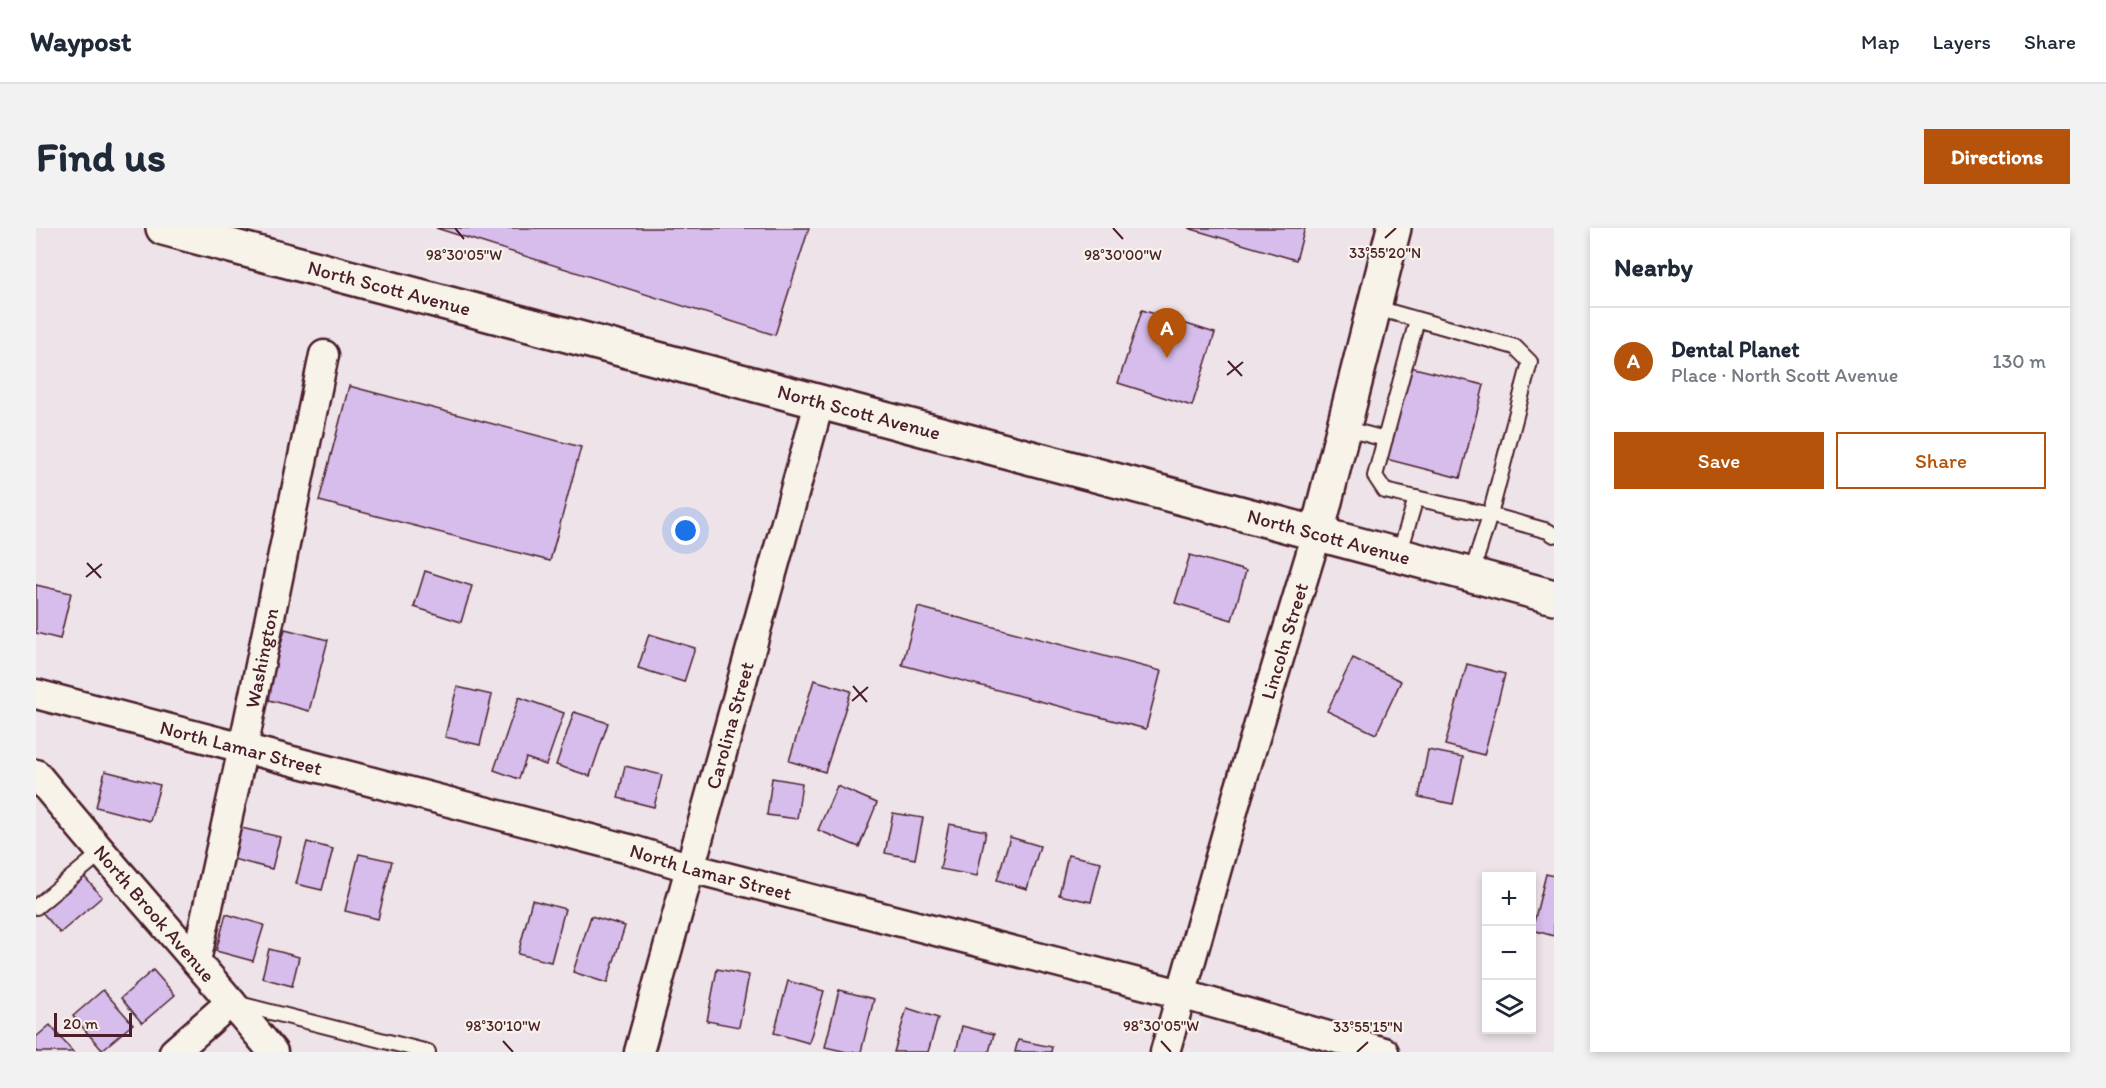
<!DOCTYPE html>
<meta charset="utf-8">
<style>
:root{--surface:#fff;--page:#f2f2f3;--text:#1f2937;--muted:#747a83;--line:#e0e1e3;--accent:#b45309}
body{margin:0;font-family:Itim,sans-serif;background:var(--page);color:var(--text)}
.controls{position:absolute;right:18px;bottom:18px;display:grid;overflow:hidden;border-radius:0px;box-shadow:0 3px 9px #0003}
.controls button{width:54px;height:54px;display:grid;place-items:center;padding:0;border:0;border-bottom:2px solid var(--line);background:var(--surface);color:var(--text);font:30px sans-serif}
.scale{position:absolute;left:18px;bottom:15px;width:78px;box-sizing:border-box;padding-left:6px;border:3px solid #4a1f2b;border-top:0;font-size:16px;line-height:21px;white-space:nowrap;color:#4a1f2b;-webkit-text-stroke:4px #f7f3e8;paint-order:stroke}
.you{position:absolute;left:650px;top:303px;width:21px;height:21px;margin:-15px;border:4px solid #fff;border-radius:50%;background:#1a73e8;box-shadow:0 0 0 9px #1a73e833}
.badge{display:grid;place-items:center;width:39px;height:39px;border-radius:50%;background:var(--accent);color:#fff;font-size:20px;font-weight:700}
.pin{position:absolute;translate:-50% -50px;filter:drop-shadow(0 2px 3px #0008)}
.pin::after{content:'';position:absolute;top:32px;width:21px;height:18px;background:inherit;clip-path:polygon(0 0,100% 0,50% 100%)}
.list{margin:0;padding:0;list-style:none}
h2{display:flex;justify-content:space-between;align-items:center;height:78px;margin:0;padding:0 24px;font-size:26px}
h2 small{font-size:20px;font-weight:400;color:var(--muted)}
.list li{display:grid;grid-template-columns:39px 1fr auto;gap:18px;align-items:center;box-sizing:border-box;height:108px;padding:0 24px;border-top:2px solid var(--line)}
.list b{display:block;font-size:22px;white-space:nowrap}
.list p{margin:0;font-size:20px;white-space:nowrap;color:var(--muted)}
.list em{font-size:20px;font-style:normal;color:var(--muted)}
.actions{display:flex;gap:12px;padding:18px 24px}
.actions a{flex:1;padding:14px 0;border:2px solid var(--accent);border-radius:0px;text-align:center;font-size:21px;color:var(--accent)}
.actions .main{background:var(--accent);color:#fff}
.icon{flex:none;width:33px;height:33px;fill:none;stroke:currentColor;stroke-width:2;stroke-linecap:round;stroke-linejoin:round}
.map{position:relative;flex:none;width:1518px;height:824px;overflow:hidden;border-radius:0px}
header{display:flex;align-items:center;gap:36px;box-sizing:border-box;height:84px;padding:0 30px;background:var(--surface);border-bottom:2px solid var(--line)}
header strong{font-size:28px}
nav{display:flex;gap:33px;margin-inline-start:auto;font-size:21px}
.intro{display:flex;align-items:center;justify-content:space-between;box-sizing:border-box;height:144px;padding:0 36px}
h1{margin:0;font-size:42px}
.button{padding:15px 27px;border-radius:0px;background:var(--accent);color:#fff;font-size:21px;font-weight:700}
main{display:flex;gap:36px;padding:0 36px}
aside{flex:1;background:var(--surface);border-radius:0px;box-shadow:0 3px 9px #0003}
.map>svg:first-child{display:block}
.building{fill:#d6bdec;stroke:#4a1f2b;stroke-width:1.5}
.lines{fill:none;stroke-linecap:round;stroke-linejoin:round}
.lane-casing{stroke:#4a1f2b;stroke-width:18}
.street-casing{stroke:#4a1f2b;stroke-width:33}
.secondary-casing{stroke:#4a1f2b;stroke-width:38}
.lane{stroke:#f7f3e8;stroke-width:14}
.street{stroke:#f7f3e8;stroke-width:28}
.secondary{stroke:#f7f3e8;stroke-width:33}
.ticks{fill:none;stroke:#4a1f2b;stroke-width:2}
.labels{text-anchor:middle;stroke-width:4.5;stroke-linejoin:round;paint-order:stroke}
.street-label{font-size:20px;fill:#4a1f2b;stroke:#f7f3e8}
.ticks-label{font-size:15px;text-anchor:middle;fill:#4a1f2b;stroke:#f7f3e8;stroke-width:4.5;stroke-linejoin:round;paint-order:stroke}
</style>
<header>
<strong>Waypost</strong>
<nav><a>Map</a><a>Layers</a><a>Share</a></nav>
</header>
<div class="intro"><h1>Find us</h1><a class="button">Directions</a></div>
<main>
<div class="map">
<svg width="1518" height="824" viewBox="0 0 1518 824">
<rect width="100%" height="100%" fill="#ede3e9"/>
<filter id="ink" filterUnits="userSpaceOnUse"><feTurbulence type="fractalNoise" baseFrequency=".0167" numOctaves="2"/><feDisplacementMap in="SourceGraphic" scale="12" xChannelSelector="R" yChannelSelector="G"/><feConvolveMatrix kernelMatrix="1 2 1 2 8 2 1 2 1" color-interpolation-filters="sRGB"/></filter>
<g filter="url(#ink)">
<g class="building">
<path d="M400 0H773L739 107Z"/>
<path d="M1152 0H1269L1260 32Z"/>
<path d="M1106 82 1179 105 1156 178 1082 155Z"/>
<path d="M1374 139 1448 157 1424 250 1350 231Z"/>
<path d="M313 158 545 219 514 333 283 273Z"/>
<path d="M1154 327 1210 343 1196 392 1139 375Z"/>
<path d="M389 343 436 358 425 394 378 379Z"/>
<path d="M0 357 35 365 24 411 0 405Z"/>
<path d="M882 379 1125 443 1110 501 866 437Z"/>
<path d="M249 401 292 412 273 483 230 471Z"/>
<path d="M613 406 659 420 648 454 602 440Z"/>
<path d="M1317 430 1365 453 1340 506 1291 483Z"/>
<path d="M1431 436 1469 446 1448 527 1409 517Z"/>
<path d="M778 452 815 463 789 544 753 533Z"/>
<path d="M421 459 456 467 444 517 409 509Z"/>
<path d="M483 469 528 485 510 537 490 530 483 551 458 542Z"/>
<path d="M538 484 572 495 554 548 520 537Z"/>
<path d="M1392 522 1427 529 1417 576 1383 569Z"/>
<path d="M589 538 626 547 618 579 582 570Z"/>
<path d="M69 543 124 557 114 593 60 579Z"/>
<path d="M736 550 766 555 761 591 731 587Z"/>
<path d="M801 558 841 575 823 619 782 602Z"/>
<path d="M857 585 887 590 879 631 849 625Z"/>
<path d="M913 596 950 603 941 648 904 641Z"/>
<path d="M201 599 244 609 236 641 193 630Z"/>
<path d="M974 609 1004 618 991 661 961 652Z"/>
<path d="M271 614 297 621 286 662 260 656Z"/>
<path d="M323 626 356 633 342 691 309 683Z"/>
<path d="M1032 627 1065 634 1055 674 1023 667Z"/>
<path d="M1510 646 1518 648V708L1496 702Z"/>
<path d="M47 647 66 669 24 705 5 683Z"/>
<path d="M496 672 529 681 515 734 482 726Z"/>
<path d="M190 686 228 697 217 733 180 723Z"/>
<path d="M555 688 589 698 571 755 537 744Z"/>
<path d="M233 721 263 729 256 758 226 750Z"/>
<path d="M681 741 713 747 703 799 671 793Z"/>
<path d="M117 742 139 767 106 795 85 770Z"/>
<path d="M752 753 788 763 773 815 738 805Z"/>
<path d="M67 762 97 796 66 822 37 788Z"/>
<path d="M803 762 838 771 825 824H811L789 819Z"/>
<path d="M871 780 902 790 892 824H858Z"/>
<path d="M14 797 37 824H0V809Z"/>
<path d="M926 798 958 806 953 824H920Z"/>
<path d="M982 812 1016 819 1015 824H979Z"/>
</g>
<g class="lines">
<defs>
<g id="lane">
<path d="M1337 79 1479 119 1494 134 1454 287 1435 347"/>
<path d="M1381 92 1339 248 1349 263 1454 287 1512 303 1518 307"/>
<path d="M1307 200 1349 211"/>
<path d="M1363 327 1380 270"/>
<path d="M0 679 65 625"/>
<path d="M203 776 392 824"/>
</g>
<g id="street">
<path id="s1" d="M0 466 593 621 655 640 1145 766 1348 824"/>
<path id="s2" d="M0 546C77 640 159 730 237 824"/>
<path id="s3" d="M160 733 207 520 288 127"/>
<path d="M138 824 195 774"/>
<path id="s4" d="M603 824 784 172"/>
<path id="s5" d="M1129 824 1201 569 1281 305"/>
</g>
<g id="secondary">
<path id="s6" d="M127 0C591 123 1055 244 1518 369"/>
<path d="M1281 305 1358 0"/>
</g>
</defs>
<use href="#lane" class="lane-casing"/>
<use href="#street" class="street-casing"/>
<use href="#secondary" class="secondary-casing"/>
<use href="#lane" class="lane"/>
<use href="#street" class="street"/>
<use href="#secondary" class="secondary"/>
</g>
</g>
<path class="ticks" d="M419 0 428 11M1077 0 1087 11M1349 10 1360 0M1192 133 1206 148M1191 147 1207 134M51 335 65 350M50 349 66 336M817 458 831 474M816 473 832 459M467 813 477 824M1125 813 1135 824M1321 824 1332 814"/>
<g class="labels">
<g class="street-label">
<text dy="7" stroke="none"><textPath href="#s6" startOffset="234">North Scott Avenue</textPath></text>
<text dy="7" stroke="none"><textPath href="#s6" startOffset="720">North Scott Avenue</textPath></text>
<text dy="7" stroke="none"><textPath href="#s6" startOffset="1206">North Scott Avenue</textPath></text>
<text dy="7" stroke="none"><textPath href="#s5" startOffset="428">Lincoln Street</textPath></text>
<text dy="7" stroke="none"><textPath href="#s3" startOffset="310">Washington</textPath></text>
<text dy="7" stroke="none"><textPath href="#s4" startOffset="339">Carolina Street</textPath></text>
<text dy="7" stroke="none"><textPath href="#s1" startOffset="212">North Lamar Street</textPath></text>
<text dy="7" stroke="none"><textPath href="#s1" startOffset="698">North Lamar Street</textPath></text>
<text dy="7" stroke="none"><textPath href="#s2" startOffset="183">North Brook Avenue</textPath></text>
</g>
</g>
<g class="ticks-label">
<text x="1349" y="30">33°55'20"N</text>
<text x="428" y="32">98°30'05"W</text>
<text x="1087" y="32">98°30'00"W</text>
<text x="467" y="803">98°30'10"W</text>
<text x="1125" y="803">98°30'05"W</text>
<text x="1332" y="804">33°55'15"N</text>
</g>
</svg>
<div class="controls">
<button>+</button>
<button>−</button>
<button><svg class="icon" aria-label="layers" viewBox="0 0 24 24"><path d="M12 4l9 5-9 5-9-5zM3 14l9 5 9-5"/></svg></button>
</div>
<div class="scale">20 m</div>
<div class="you"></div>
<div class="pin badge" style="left:1131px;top:130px">A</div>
</div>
<aside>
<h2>Nearby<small></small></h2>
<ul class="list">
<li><span class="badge">A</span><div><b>Dental Planet</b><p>Place · North Scott Avenue</p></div><em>130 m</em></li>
</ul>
<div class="actions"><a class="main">Save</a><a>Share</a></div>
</aside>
</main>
